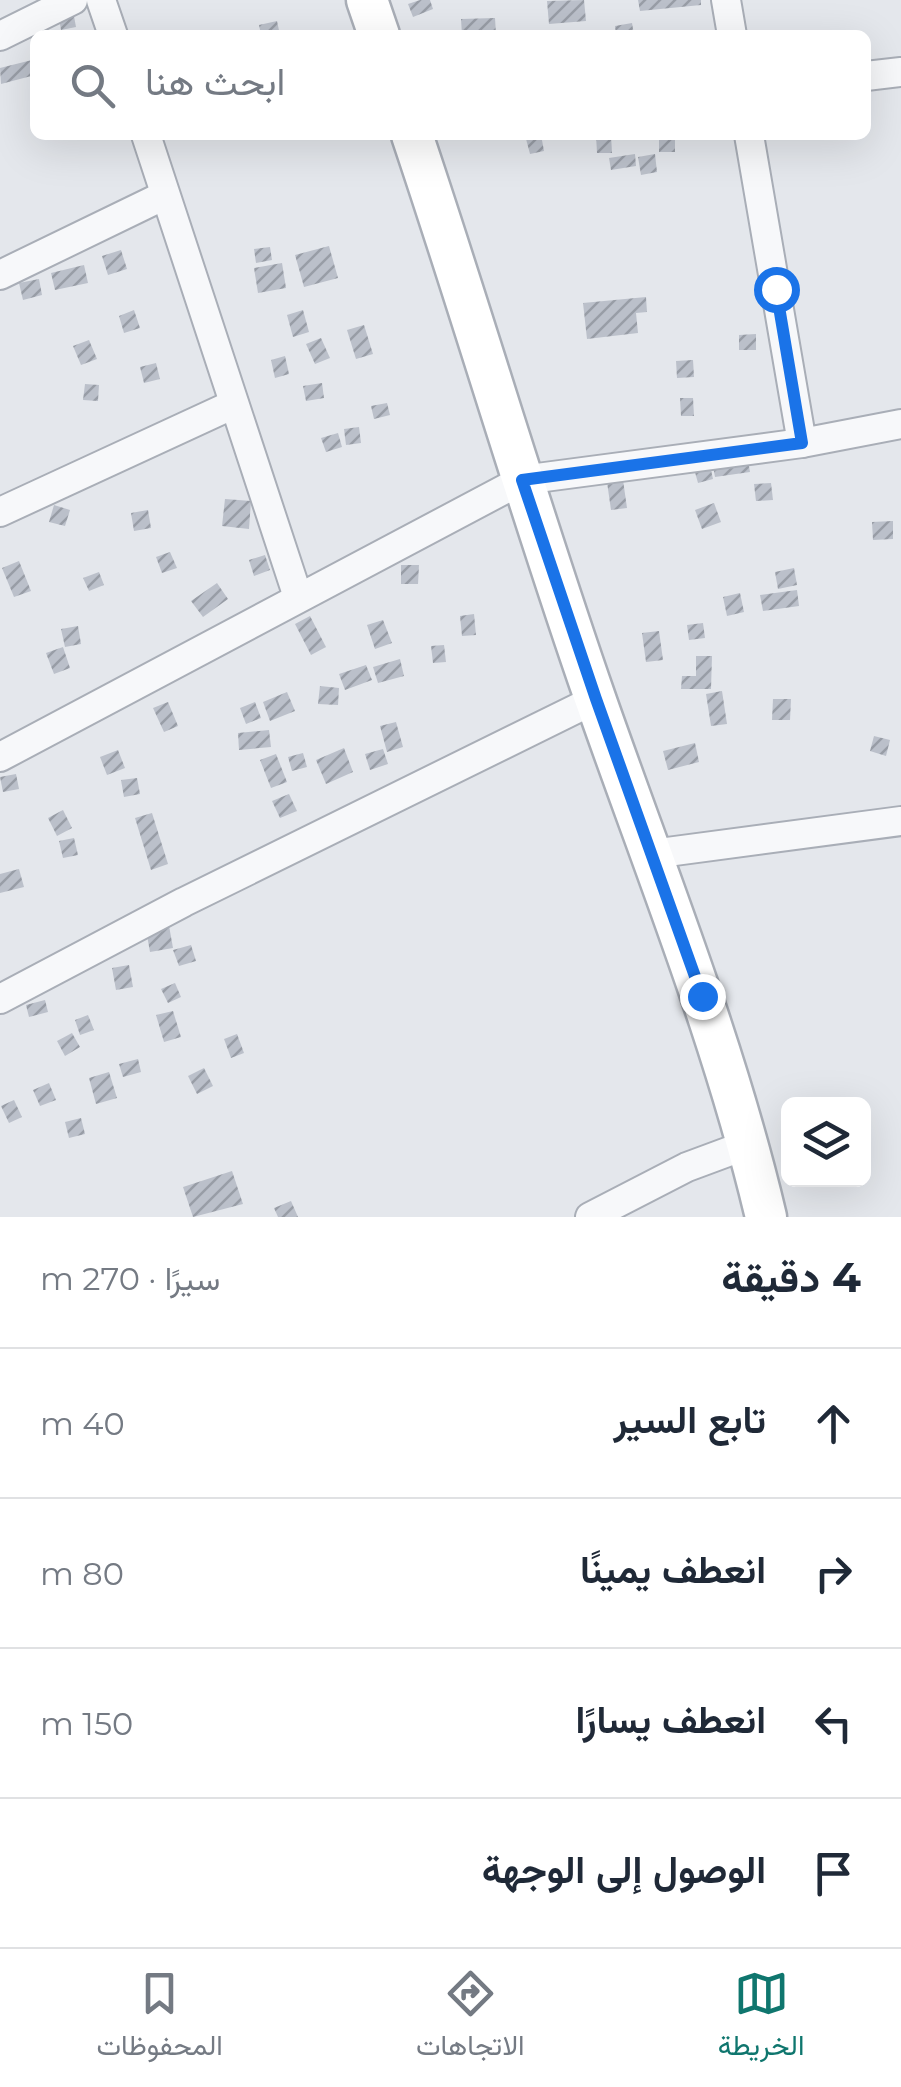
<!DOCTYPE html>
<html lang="ar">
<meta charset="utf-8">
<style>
:root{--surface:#fff;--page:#f6f6f7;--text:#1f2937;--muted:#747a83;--line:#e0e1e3;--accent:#0f766e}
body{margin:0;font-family:Montserrat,Vazirmatn,sans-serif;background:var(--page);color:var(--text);direction:rtl}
.controls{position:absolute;right:30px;bottom:30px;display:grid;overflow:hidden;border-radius:15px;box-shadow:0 10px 40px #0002}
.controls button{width:90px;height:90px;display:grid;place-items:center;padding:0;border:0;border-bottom:2px solid var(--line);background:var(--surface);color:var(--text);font:50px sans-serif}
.stop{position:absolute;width:30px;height:30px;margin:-22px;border:8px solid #1a73e8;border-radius:50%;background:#fff}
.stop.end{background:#1a73e8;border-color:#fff;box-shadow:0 2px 10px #0008}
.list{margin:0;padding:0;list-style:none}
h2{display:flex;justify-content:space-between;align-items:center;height:130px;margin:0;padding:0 40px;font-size:42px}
h2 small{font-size:32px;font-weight:400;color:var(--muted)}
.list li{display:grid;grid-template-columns:65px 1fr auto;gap:30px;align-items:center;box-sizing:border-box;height:150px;padding:0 40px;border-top:2px solid var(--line)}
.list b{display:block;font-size:38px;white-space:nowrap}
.list em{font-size:32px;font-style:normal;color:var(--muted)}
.icon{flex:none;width:55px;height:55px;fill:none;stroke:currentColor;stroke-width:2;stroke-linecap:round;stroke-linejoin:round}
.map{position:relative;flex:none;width:901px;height:1217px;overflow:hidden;direction:ltr}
.search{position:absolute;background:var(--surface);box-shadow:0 10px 40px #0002;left:30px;right:30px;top:30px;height:110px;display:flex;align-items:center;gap:25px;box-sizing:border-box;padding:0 35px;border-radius:15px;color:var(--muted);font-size:38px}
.sheet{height:730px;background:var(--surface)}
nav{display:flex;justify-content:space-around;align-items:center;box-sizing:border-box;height:140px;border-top:2px solid var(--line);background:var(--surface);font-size:28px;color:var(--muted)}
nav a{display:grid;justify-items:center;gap:5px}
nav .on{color:var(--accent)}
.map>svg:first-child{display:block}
.building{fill:url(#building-hatch)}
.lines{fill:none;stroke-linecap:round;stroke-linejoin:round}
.minor-casing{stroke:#a9aeb7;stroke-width:32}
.secondary-casing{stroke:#a9aeb7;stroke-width:45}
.minor{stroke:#f7f8fa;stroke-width:28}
.secondary{stroke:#fff;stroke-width:40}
.route{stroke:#1a73e8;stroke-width:12}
</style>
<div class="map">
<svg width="901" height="1217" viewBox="0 0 901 1217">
<defs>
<pattern id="building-hatch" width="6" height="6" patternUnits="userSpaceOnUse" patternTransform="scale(2.5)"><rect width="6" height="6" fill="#bbc0ca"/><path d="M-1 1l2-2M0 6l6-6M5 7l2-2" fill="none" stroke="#989da6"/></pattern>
</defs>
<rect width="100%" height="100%" fill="#e4e7ec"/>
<g class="building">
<path d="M420 0H430L433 9 413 17 408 4Z"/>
<path d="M584 0 586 21 549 24 547 1Z"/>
<path d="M638 0H701V5L640 11Z"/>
<path d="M73 11 76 27 61 30 58 13Z"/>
<path d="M495 18 496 34 462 35 461 19Z"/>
<path d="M277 21 280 35H261L259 25Z"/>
<path d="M632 23 634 35H616L615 26Z"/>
<path d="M32 60 35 75 1 84 0 68Z"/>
<path d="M525 135H541L544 151 530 154Z"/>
<path d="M596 135H611L612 153H597Z"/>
<rect x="659" y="135" width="16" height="17"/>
<path d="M635 154 636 166 611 170 609 158Z"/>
<path d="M655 154 657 172 641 175 638 157Z"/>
<path d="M329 246 338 278 304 287 295 255Z"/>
<path d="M270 247 272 260 256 263 254 249Z"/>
<path d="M121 250 127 269 108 275 102 256Z"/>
<path d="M282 263 286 288 258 293 254 268Z"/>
<path d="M84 265 88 283 55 290 51 273Z"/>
<path d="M39 279 42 295 23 300 19 283Z"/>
<path d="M646 297 647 312 636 313 638 333 587 339 583 303Z"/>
<path d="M134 310 140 328 124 333 119 316Z"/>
<path d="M303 310 309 332 293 337 287 315Z"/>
<path d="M364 325 373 354 356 359 347 330Z"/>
<path d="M756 334V350H739V335Z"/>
<path d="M321 338 330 358 315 364 306 344Z"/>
<path d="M89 340 97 359 81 365 73 346Z"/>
<path d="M285 356 289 374 275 378 271 360Z"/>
<path d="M693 360 694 377 677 378 676 361Z"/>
<path d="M156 363 160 379 144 383 140 367Z"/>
<path d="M322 383 324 398 306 401 303 386Z"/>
<path d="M85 384 99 385 98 401 83 400Z"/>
<path d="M680 398H693L694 416H681Z"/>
<path d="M387 403 390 415 374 419 371 406Z"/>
<path d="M359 427 361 443 346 445 344 429Z"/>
<path d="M338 433 342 447 326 452 321 438Z"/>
<path d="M747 454 750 472 715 477 712 461Z"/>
<path d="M709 461 713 479 698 483 693 465Z"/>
<path d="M623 480 627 508 611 510 607 482Z"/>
<path d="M771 483 773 500 756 501 754 484Z"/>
<path d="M225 499 251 501 249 529 222 526Z"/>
<path d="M714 503 721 522 702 529 695 510Z"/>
<path d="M54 505 70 510 65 526 49 522Z"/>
<path d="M148 510 151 528 134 531 131 513Z"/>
<path d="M893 521V539L873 540 872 522Z"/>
<path d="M170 552 177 568 162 573 156 557Z"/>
<path d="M265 555 270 570 254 576 249 560Z"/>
<path d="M19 561 31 591 14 597 2 568Z"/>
<path d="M401 565H419L418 584H401Z"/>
<path d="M794 568 797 585 778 589 775 572Z"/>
<path d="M99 572 104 585 89 591 83 578Z"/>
<path d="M217 583 228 599 203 617 191 601Z"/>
<path d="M797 590 799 606 763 611 760 595Z"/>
<path d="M740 593 744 612 727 616 723 597Z"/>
<path d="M474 614 476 635 462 636 460 616Z"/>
<path d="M310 616 326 647 311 655 295 624Z"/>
<path d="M383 620 392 643 375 649 367 625Z"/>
<path d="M703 623 705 638 689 640 687 625Z"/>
<path d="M78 626 81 644 65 647 61 629Z"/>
<path d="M659 631 663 660 646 662 642 633Z"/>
<path d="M444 645 446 662 433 663 431 646Z"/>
<path d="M63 647 70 668 54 674 46 653Z"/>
<path d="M696 656H712L711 689H681L682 676H696Z"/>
<path d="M400 659 404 676 378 683 373 667Z"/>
<path d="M366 665 372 680 345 690 339 674Z"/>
<path d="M320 686 339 688 338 705 318 704Z"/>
<path d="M722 691 727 724 711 726 706 694Z"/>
<path d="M287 692 295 711 270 721 263 702Z"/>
<path d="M773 699H791L790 720H772Z"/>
<path d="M168 702 178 726 164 732 153 708Z"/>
<path d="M255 702 261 718 246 724 240 708Z"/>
<path d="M396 722 403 747 387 752 380 726Z"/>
<path d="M269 730 271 747 239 750 238 733Z"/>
<path d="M874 736 890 740 886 756 870 751Z"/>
<path d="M695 743 699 762 668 770 663 751Z"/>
<path d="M344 748 353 772 326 784 316 760Z"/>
<path d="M383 749 388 764 370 770 365 754Z"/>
<path d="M118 750 125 768 107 775 100 757Z"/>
<path d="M303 753 307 767 292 771 288 757Z"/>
<path d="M276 754 287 782 271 788 260 760Z"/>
<path d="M16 774 19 789 3 792 0 777Z"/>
<path d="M137 778 140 794 124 797 121 780Z"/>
<path d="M289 794 297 811 280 818 272 801Z"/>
<path d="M63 810 72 828 57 836 48 818Z"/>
<path d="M152 813 168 864 151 870 135 818Z"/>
<path d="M74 838 78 855 63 858 59 841Z"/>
<path d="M19 869 24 887 0 893V874Z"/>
<path d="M168 920 173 948 150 952 145 924Z"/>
<path d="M191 945 196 961 179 966 173 950Z"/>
<path d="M129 965 133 987 116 990 112 968Z"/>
<path d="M175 983 181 997 168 1003 161 989Z"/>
<path d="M45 1000 48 1012 29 1017 26 1005Z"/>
<path d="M173 1011 181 1037 164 1042 156 1015Z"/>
<path d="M88 1015 94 1030 80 1035 75 1020Z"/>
<path d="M72 1033 80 1047 65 1056 57 1041Z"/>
<path d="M237 1034 244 1053 231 1058 224 1039Z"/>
<path d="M138 1059 141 1072 123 1077 119 1064Z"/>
<path d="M204 1068 213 1086 197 1094 188 1076Z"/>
<path d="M109 1072 117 1098 96 1104 89 1078Z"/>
<path d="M49 1083 56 1100 40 1106 33 1090Z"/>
<path d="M14 1100 22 1117 9 1123 1 1106Z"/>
<path d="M81 1118 85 1134 69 1138 65 1122Z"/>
<path d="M232 1171 243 1204 193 1217 183 1187Z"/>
<path d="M291 1201 298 1217H278L274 1208Z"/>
</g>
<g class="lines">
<defs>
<g id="minor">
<path d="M101 0 113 35"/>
<path d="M726 0 732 35"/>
<path d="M0 36 73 0"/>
<path d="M866 76 901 72"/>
<path d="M146 135 298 597"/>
<path d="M749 135 802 443"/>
<path d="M0 275 165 195"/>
<path d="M0 512 234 404"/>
<path d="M0 757 522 480 802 443 901 424"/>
<path d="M652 854 901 821"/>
<path d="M0 999 184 902 596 699"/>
<path d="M590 1217 687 1167 749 1144"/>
</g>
<g id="secondary">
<path d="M367 0 379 35"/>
<path d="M412 135C475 322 530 512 595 698 655 870 724 1039 766 1217"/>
</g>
</defs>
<use href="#minor" class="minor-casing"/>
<use href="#secondary" class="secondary-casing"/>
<use href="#minor" class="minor"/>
<use href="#secondary" class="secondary"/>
</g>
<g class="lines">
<path class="route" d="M702 996 596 699 522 480 802 443 776 289"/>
</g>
</svg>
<div class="controls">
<button><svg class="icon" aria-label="layers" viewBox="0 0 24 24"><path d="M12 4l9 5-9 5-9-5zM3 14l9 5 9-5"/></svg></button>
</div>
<div class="stop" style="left:776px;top:289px"></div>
<div class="stop end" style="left:702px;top:996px"></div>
<div class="search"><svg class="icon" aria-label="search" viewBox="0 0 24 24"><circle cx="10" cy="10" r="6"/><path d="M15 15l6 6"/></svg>ابحث هنا</div>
</div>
<section class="sheet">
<h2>4 دقيقة<small>سيرًا · 270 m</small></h2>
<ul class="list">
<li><svg class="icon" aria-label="ahead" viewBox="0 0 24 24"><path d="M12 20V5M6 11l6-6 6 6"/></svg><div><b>تابع السير</b></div><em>40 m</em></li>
<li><svg class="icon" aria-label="right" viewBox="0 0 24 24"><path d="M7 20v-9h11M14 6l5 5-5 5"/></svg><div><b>انعطف يمينًا</b></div><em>80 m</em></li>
<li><svg class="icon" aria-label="left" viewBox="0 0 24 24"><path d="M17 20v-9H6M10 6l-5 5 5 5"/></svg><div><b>انعطف يسارًا</b></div><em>150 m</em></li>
<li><svg class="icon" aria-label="arrive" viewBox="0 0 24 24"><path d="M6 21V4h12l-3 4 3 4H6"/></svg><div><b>الوصول إلى الوجهة</b></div></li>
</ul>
</section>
<nav>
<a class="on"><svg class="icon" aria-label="map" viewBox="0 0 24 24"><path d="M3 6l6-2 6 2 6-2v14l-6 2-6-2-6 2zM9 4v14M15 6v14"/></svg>الخريطة</a>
<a><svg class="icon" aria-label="directions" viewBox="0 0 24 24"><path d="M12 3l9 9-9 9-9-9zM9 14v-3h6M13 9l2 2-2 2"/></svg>الاتجاهات</a>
<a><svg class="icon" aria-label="saved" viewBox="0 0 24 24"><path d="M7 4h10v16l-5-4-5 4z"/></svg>المحفوظات</a>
</nav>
